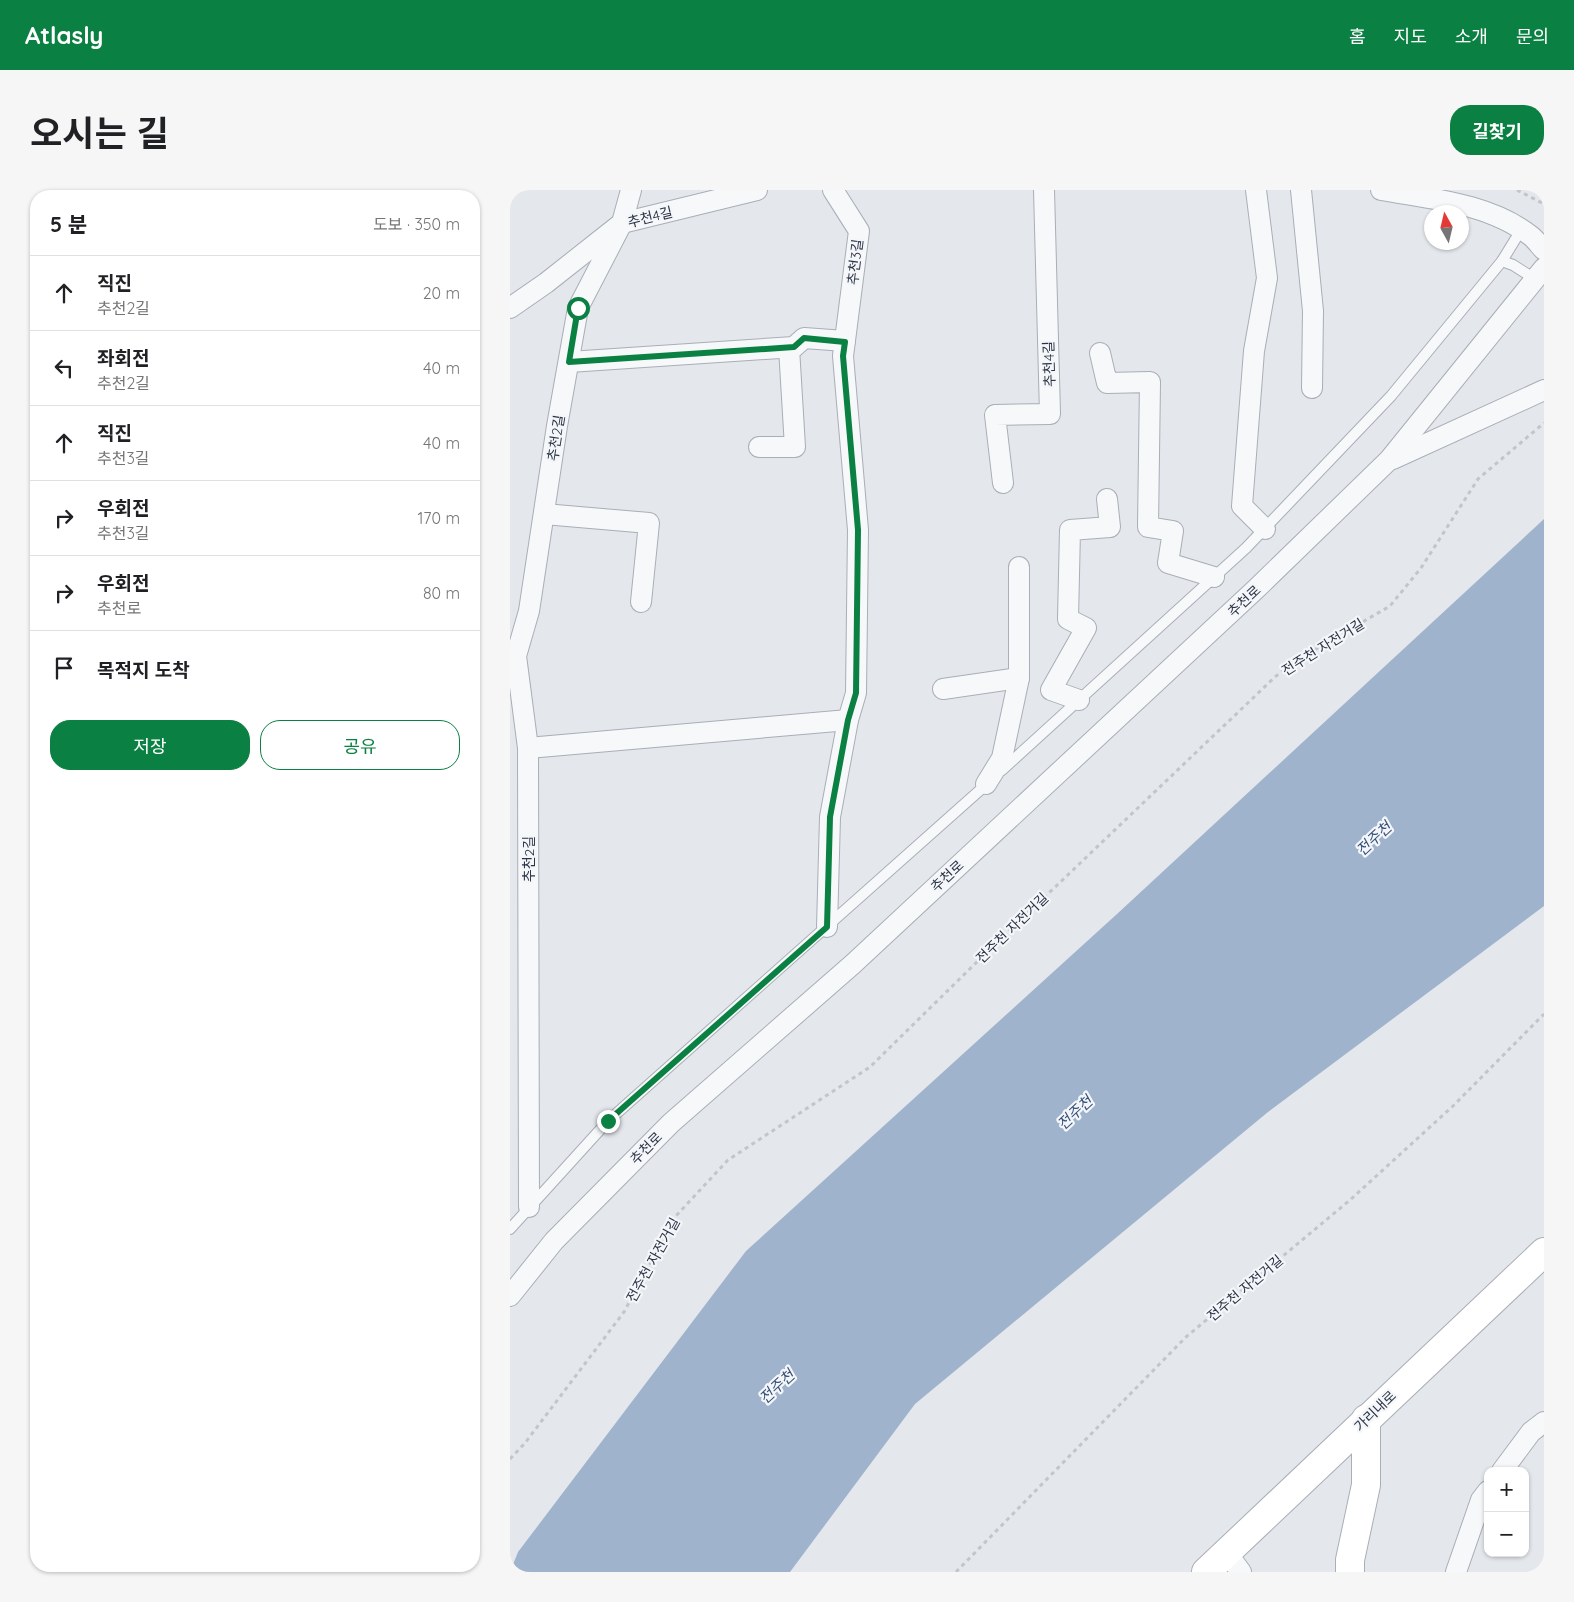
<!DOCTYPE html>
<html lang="ko">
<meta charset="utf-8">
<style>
:root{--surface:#fff;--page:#f6f6f6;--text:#202124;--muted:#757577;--line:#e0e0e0;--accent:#0b8043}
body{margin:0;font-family:Quicksand,"Noto Sans KR",sans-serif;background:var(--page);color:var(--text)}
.controls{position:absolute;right:15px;bottom:15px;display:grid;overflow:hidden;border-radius:10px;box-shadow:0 1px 4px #0004}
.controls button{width:45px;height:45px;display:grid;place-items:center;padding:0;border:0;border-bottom:1px solid var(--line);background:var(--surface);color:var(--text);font:25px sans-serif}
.compass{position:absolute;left:914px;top:15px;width:45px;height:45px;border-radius:50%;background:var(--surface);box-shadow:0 1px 4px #0004;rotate:352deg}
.stop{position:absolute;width:15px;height:15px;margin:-11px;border:4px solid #0b8043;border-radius:50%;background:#fff}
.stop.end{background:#0b8043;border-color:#fff;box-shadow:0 1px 5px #0008}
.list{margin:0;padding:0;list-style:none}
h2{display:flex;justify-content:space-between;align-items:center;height:65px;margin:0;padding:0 20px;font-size:21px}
h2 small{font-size:16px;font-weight:400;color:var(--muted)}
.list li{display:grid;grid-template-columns:32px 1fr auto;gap:15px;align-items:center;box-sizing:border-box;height:75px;padding:0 20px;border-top:1px solid var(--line)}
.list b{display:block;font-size:19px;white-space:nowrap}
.list p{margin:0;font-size:16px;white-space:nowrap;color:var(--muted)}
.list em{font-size:16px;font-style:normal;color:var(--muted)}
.actions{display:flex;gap:10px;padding:15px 20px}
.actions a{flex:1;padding:11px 0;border:1px solid var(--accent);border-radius:20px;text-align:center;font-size:18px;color:var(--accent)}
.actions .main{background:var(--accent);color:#fff}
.icon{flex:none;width:28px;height:28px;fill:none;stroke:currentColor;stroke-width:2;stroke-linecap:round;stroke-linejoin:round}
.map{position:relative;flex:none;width:1034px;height:1382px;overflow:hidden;border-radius:20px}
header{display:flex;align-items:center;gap:30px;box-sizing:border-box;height:70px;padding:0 25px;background:var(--accent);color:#fff}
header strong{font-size:24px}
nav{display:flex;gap:28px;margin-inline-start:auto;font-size:18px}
.intro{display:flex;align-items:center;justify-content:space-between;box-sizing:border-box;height:120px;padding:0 30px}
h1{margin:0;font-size:35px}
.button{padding:12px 22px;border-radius:20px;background:var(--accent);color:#fff;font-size:18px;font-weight:700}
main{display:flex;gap:30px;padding:0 30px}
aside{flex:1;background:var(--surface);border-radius:20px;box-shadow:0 1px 4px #0004}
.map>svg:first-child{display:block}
.water{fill:#9fb4cc}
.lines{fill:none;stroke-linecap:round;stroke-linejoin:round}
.lane-casing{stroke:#a9aeb7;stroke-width:12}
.street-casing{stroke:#a9aeb7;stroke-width:22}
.secondary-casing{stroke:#a9aeb7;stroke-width:30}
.path{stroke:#c2c5cb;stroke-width:3;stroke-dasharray:4 4;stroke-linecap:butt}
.lane{stroke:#f7f8fa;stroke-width:10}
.street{stroke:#f7f8fa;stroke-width:20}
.secondary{stroke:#fff;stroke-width:28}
.route{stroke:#0b8043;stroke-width:6}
.labels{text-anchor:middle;stroke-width:4.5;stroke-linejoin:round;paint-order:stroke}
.street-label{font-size:14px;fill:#2b3445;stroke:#f4f6f9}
.water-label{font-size:15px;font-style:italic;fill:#34527a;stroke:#f4f6f9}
</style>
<header>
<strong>Atlasly</strong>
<nav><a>홈</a><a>지도</a><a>소개</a><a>문의</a></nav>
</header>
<div class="intro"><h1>오시는 길</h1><a class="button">길찾기</a></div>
<main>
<aside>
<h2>5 분<small>도보 · 350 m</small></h2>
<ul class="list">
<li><svg class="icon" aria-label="ahead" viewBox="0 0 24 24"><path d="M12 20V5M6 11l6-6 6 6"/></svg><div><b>직진</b><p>추천2길</p></div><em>20 m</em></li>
<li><svg class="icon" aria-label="left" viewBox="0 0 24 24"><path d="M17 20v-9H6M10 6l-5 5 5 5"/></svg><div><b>좌회전</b><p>추천2길</p></div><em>40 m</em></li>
<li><svg class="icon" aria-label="ahead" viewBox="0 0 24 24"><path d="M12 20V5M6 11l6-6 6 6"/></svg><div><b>직진</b><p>추천3길</p></div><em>40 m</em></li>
<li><svg class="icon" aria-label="right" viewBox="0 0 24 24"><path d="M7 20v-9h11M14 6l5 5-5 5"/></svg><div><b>우회전</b><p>추천3길</p></div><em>170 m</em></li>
<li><svg class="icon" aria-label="right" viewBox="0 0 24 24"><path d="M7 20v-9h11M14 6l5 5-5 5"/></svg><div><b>우회전</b><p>추천로</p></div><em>80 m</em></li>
<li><svg class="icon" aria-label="arrive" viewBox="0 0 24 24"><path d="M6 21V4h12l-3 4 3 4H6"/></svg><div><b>목적지 도착</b></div></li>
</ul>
<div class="actions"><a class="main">저장</a><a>공유</a></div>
</aside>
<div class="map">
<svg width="1034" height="1382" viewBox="0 0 1034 1382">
<rect width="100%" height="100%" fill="#e4e7ec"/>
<path class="water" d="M1034 329V716L758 922 405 1214 280 1382H0L8 1362 236 1061 607 724Z"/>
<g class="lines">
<defs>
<g id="lane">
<path d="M992 71 1003 75 1025 89"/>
<path d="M492 580 736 358 881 206 992 71 1011 40"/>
<path d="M0 1039 98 931 478 593"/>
</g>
<g id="street">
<path d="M746 0 757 88 744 161 732 316 755 339"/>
<path d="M791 0 803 121 802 198"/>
<path d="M871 0C921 9 979 13 1021 46 1026 50 1030 56 1034 60"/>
<path d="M0 118 36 93 112 33 247 0"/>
<path d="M590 163 597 193 640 192 638 337 663 341 658 373 704 387"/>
<path d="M59 172 284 157 294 148 335 151"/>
<path d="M249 257H285L279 158"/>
<path d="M883 269 1034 200"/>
<path d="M493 293 485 225 540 224 534 0"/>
<path d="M34 324 139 333 131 412"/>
<path d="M433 499 509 488"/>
<path d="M569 510 541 500 576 438 558 429 560 340 600 337 597 309"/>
<path d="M18 558 338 530"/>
<path d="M476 594 492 568 509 488V377"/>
<path d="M317 737 320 627 338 530 346 503 348 340 333 166 349 41 323 0"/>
<path d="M19 1017 18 558 6 466 19 421 47 236 68 118 112 33 121 0"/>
<path d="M0 1106 44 1051 161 933 343 774 746 399 879 270 1034 78"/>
<path d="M992 1281 1021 1242 1034 1232"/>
<path d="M717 1363 731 1382"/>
<path d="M946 1382 971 1310 978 1301"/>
</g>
<g id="secondary">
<path d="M696 1382 1034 1062"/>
<path d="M840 1382V1370L856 1295V1229"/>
</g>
</defs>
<use href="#lane" class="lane-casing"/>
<use href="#street" class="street-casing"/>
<use href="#secondary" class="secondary-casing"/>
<g class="path">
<path d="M1007 0 1034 14"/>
<path d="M0 1269 15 1253 114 1122 164 1028 218 970 360 877 475 764 766 486 794 466 880 416 911 378 968 289 1034 233"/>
<path d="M446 1382 676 1147 840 1010 943 916 1034 824"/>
</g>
<use href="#lane" class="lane"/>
<use href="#street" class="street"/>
<use href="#secondary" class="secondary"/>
</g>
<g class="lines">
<path class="route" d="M68 118 59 172 284 157 294 148 335 152 333 166 348 340 346 503 338 530 320 627 317 737 98 931"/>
</g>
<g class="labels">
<g class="street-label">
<text transform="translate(140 27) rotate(-14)" y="5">추천4길</text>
<text transform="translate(345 72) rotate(-83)" y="5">추천3길</text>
<text transform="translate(539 174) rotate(-92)" y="5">추천4길</text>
<text transform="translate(46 248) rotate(-81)" y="5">추천2길</text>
<text transform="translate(734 411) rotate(-43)" y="5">추천로</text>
<text transform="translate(813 457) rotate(-32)" y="5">전주천 자전거길</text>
<text transform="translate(19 669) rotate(-90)" y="5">추천2길</text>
<text transform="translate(437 686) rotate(-43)" y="5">추천로</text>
<text transform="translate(502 738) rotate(-44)" y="5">전주천 자전거길</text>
<text transform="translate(136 958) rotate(-45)" y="5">추천로</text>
<text transform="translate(143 1070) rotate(-61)" y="5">전주천 자전거길</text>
<text transform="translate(735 1098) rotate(-40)" y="5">전주천 자전거길</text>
<text transform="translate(865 1221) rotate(-44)" y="5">가리내로</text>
</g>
<g class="water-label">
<text transform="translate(864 649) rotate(-43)" y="5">전주천</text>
<text transform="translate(565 923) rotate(-43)" y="5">전주천</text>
<text transform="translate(267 1197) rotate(-43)" y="5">전주천</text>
</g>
</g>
</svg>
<div class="controls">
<button>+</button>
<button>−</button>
</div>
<svg class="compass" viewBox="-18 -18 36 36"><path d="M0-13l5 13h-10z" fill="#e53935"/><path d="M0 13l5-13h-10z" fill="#757577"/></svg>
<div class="stop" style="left:68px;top:118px"></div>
<div class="stop end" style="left:98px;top:931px"></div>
</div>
</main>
